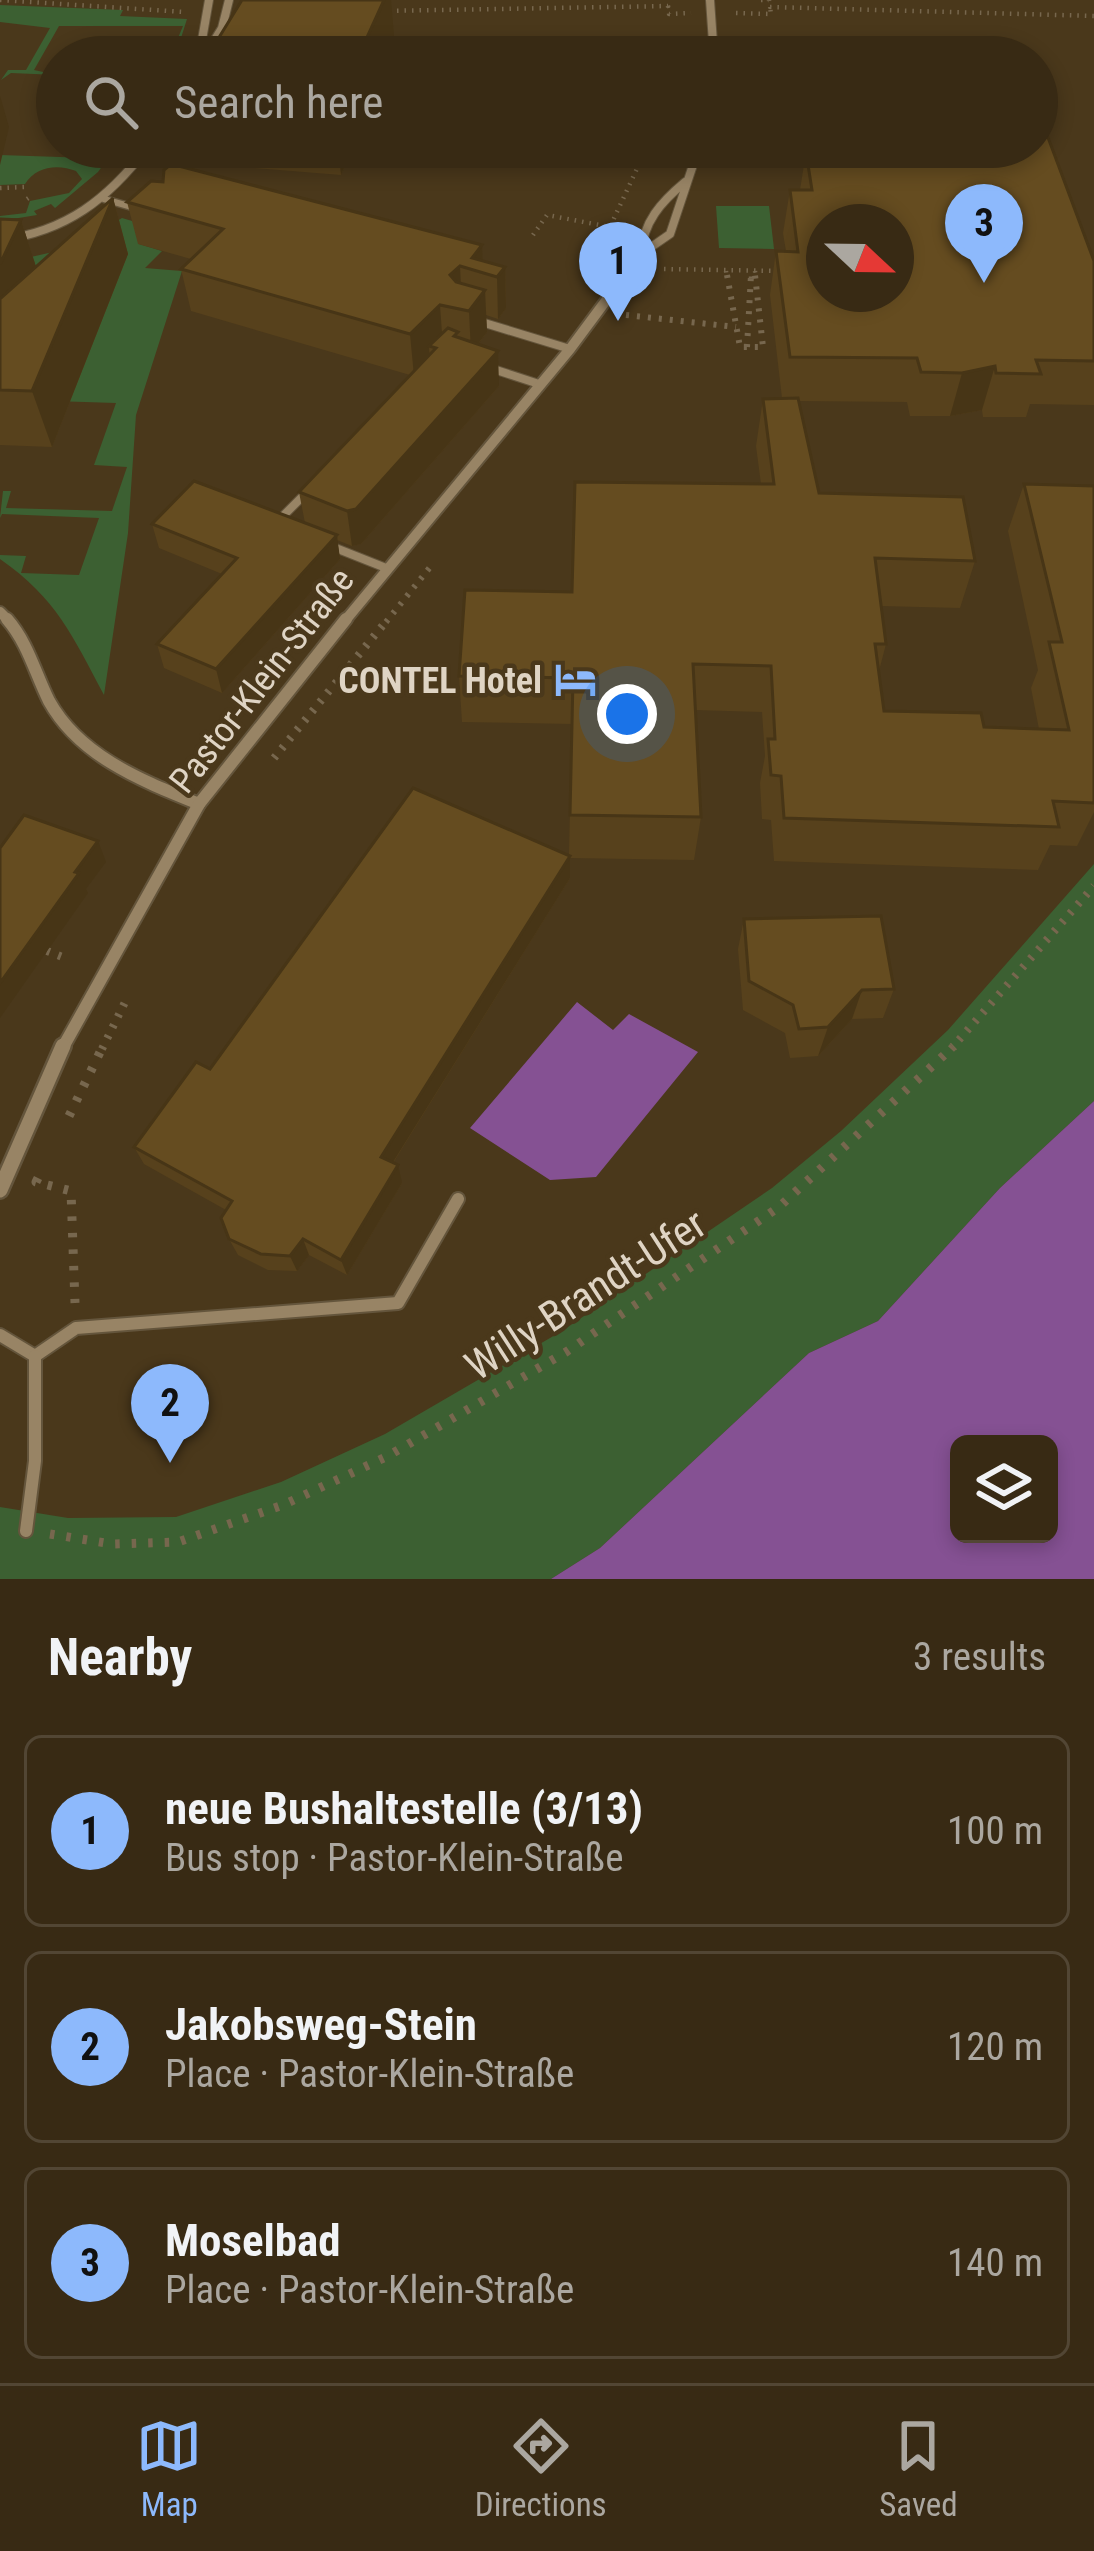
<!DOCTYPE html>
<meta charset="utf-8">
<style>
:root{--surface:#382a14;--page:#3f321d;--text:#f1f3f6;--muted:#aba7a0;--line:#524634;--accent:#8db9fc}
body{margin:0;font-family:"Roboto Condensed",sans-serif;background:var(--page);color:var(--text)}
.controls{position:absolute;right:36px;bottom:36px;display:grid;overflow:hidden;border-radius:18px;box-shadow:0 6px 18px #0003}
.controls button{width:108px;height:108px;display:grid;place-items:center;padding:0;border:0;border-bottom:3px solid var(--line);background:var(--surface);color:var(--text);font:60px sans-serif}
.compass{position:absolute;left:806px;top:204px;width:108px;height:108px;border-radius:50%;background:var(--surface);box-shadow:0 6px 18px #0003;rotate:112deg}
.you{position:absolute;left:627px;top:714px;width:42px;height:42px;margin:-30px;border:9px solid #fff;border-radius:50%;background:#1a73e8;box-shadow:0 0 0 18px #1a73e833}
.badge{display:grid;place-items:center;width:78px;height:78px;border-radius:50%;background:var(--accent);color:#111;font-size:39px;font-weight:700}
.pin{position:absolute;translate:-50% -99px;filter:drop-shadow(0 3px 6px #0008)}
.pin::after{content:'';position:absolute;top:63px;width:42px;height:36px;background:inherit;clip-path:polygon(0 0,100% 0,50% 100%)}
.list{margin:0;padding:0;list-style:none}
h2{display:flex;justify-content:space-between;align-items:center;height:156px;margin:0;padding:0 48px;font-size:51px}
h2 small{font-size:39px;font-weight:400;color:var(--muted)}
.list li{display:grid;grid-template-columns:78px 1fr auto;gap:36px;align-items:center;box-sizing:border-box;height:192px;margin:0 24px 24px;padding:0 24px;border:3px solid var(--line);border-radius:18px}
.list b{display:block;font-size:45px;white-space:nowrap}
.list p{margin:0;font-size:39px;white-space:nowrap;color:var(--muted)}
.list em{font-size:39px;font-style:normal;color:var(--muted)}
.icon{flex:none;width:66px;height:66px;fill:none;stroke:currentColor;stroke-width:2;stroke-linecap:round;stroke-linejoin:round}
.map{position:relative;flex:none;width:1094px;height:1579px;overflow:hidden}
.search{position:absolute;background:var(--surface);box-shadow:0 6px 18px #0003;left:36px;right:36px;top:36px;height:132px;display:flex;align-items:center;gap:30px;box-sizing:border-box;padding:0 42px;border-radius:66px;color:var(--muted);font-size:45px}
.sheet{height:804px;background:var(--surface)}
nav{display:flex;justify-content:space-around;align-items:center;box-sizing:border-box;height:168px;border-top:3px solid var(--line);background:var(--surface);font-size:33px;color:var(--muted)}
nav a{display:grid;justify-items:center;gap:6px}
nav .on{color:var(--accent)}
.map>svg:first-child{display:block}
.green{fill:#3c6032}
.water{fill:#855193;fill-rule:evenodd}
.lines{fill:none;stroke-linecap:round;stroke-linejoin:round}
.lane-far2-casing{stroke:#64553c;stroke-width:9}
.lane-far1-casing{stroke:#64553c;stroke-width:10}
.lane-casing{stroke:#64553c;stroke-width:16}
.street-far3-casing{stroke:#64553c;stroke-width:10}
.street-far2-casing{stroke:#64553c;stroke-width:14}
.street-far1-casing{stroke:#64553c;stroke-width:16}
.street-casing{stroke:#64553c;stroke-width:20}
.path-far3{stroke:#77674e;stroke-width:4.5;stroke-dasharray:1.5 6;stroke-linecap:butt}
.path-far2{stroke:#77674e;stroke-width:6;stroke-dasharray:3 8;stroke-linecap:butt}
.path-far1{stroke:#77674e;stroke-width:8;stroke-dasharray:3 9;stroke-linecap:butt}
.path{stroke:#77674e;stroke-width:9;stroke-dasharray:4.5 12;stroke-linecap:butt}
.lane-far2{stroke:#988465;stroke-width:6}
.lane-far1{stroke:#988465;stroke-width:8}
.lane{stroke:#988465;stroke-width:12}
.street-far3{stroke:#988465;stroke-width:8}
.street-far2{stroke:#988465;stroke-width:10}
.street-far1{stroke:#988465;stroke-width:12}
.street{stroke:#988465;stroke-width:15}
.wall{fill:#57411c}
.shaded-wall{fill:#473516}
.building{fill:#654c20;stroke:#473516;stroke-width:3;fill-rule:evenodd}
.labels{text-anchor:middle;stroke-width:9;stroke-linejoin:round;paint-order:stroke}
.street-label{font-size:36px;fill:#dfd4c4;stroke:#4a381b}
.poi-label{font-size:36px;font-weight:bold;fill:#dfd4c4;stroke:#4a381b;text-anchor:end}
.near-street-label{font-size:42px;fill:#dfd4c4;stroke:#4a381b}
</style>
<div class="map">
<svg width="1094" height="1579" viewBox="0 0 1094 1579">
<rect width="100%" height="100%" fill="#4a381b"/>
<g class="green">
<path d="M0 5 123 10 120 16 187 19 175 57H170L183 26H59L34 70 57 75 11 73 1 80 8 70H26L50 28 0 22Z"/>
<path d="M95 147H116L98 172 55 208 51 204 34 211 37 215 0 221V216L26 213 30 201 69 193 82 179 76 171C58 164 36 166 25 184L0 185V155L90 158Z"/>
<path d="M716 206H769L774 249 719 248Z"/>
<path d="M122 218 156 228 139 244 162 251 145 268 182 271 136 415 128 533 104 695C72 635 57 599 0 559V555L26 556 21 573 79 575 99 518 2 514 0 518 3 491H11L6 508 112 511 127 467 94 465 116 403 53 401 58 390 74 389 114 288 50 286 22 259 75 247Z"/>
<path d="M1094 864V1101L1000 1188 878 1321 809 1353 600 1548 551 1579H0V1507L68 1518 176 1517 281 1482 385 1434 562 1331 772 1188 841 1131 948 1030Z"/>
</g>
<g class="water">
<path d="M577 1002 613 1030 629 1014 698 1052 596 1177 550 1180 470 1128Z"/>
<path d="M1094 1101V1579H551L600 1548 809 1353 878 1321 1000 1188ZM959 1444H1049V1534H959Z"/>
</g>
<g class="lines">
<defs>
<path id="lane-far2" d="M104 199 139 209"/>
<g id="lane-far1">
<path d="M478 321 570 349"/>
<path d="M487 367 539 384"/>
<path d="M276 523 307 492"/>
<path d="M328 545 386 568"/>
</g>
<g id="lane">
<path d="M0 1335 35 1356"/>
<path d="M35 1356 76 1328 398 1303 458 1199"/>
<path d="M26 1531 35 1461V1356"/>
</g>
<g id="street-far3">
<path d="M710 0 714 57"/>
<path d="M199 57 209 0"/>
<path d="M204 57 222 28 229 0"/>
<path d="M0 240C66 232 108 199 148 147"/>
<path d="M641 254C643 222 661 202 685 182"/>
<path d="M623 278 641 254 670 234 699 147"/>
</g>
<g id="street-far2">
<path d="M0 612 10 622"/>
<path d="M344 622 570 349 625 275"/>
</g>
<g id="street-far1">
<path d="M7 619C28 643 35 673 49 701 80 757 143 781 199 804"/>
<path d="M62 1049 199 804 346 619"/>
</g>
<path id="street" d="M0 1190 63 1046"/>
</defs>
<use href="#lane-far2" class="lane-far2-casing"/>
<use href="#lane-far1" class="lane-far1-casing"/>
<use href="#lane" class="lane-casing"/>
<use href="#street-far3" class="street-far3-casing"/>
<use href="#street-far2" class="street-far2-casing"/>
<use href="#street-far1" class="street-far1-casing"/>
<use href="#street" class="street-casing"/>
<g class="path-far3">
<path d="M0 0 184 12"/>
<path d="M761 0H769L770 7 1094 16"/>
<path d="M668 6 669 14 691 13"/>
<path d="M382 11 668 6 667 0"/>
<path d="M736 13 771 14 770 7"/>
<path d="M0 188 25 187"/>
<path d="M27 199 33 195"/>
<path d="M533 235 547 215 610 227 647 147"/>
<path d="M664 269 781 271"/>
<path d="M726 271 727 278"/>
<path d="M755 271 756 278"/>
<path d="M751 278V271"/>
</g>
<g class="path-far2">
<path d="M727 275 740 347H763L755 275"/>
<path d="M626 315 736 327"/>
<path d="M747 347 751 275"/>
<path d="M386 622 431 566"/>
</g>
<g class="path-far1">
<path d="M274 758 388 619"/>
<path d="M47 951 65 958"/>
<path d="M102 1049 126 1000"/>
<path d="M951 1049 1094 886"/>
</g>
<g class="path">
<path d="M69 1116 103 1046"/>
<path d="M38 1178 36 1182 71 1191 75 1303"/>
<path d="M50 1534 112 1544 178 1542 283 1505 388 1456 566 1352 779 1207 954 1046"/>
</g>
<use href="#lane-far2" class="lane-far2"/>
<use href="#lane-far1" class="lane-far1"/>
<use href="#lane" class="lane"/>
<use href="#street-far3" class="street-far3"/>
<use href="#street-far2" class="street-far2"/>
<use href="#street-far1" class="street-far1"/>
<use href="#street" class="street"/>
</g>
<g class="wall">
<path d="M190 147H353L341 175 194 163Z"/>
<path d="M813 147H1037L1094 261V405L1030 404 1026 417H983L982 410 950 416H910L907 402 798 401 819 493 975 561 960 608 881 606 886 644 879 671 884 711 984 727 1039 729 1031 688 1038 670 1008 531 1024 484 1094 486V812L1077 846 1050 845 1038 870 774 861 771 820 762 819 760 783 765 756 762 712 695 710 701 817 694 860 570 858V878L393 1163 402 1183 347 1275 309 1255 297 1271 268 1270 238 1255 229 1239 226 1210 144 1164 134 1147 569 855 572 724 462 722 459 676 572 592 761 484 756 446 763 399 782 398 770 295 776 251H786L783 233 790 190H800L806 152H812Z"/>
<path d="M113 198 128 254 52 447 0 445V219L21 220 36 267Z"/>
<path d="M127 202 483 261 505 267 506 308 498 319 486 315 487 332 478 344 499 386 361 544 352 546 337 540 340 559 222 693 164 668 157 644 222 574 159 548 152 524 305 523 299 492 410 375 191 311 181 269 191 259 138 244Z"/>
<path d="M744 919 894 989 883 1018 852 1019 818 1056 790 1058 785 1033 743 1010 738 949Z"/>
</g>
<g class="shaded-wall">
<path d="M384 0H391L395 48 391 57H358Z"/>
<path d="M0 96 9 127 0 165Z"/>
<path d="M338 147H353L341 175Z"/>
<path d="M113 198 128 254 52 447 32 391Z"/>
<path d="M21 220 39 276 0 361V264Z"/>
<path d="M482 245 483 273 472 258Z"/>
<path d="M460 266 462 308 450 275Z"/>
<path d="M505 267 506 308 498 319 497 277Z"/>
<path d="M485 290 487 332 471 353 469 311Z"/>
<path d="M440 305 443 347 429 346 430 360 414 376 410 334Z"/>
<path d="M498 351 499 386 361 544 352 546 347 511Z"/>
<path d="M995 366 982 410 950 416 962 373Z"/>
<path d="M337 535 340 559 222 693 216 669Z"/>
<path d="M98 841 106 862 86 889 88 893 0 1018V983Z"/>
<path d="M570 856V878L385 1175 381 1157Z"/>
<path d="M862 990 852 1019 818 1056 828 1027Z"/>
<path d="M398 1165 402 1183 347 1275 341 1260Z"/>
<path d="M303 1239 309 1255 297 1271 290 1256Z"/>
</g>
<g class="building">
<path d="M242 0H384L358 57H207Z"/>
<path d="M1037 124H1043L1094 261V361L1036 360 1041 374 996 373 995 366 962 373 921 372 917 358 790 357 776 251 798 252 790 190H812L806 152H822L821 147H1037ZM824 222H896V294H824Z"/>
<path d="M171 164 482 245 472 258 505 267 497 277 460 266 450 275 456 282 485 290 469 311 440 305 410 334 181 269 223 229 127 202 151 181 163 182 164 170Z"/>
<path d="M113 198 32 391 0 390V299Z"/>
<path d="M0 219 21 220 0 264Z"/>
<path d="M448 328 458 332 454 336 498 351 356 509 347 511 299 492 436 348 429 346Z"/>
<path d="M798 398 819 493 963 497 975 561 875 558 886 644H875L884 711 981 713 984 727 1069 730 1049 642H1062L1024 484 1094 486V803L1053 801 1059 827 784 818 781 776 771 775 768 739H775L771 666 693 664 701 817 570 815 573 678 459 676 465 590 572 592 575 482 774 484 763 399Z"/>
<path d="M194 481 337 535 216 669 157 644 237 558 152 524Z"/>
<path d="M413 788 570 856 381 1157 398 1165 341 1260 303 1239 290 1256 261 1254 229 1239 221 1218 232 1201 134 1147 196 1062 210 1069Z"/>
<path d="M24 815 98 841 75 872 79 873 0 983V848Z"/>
<path d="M881 916 894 989 862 990 828 1027 799 1029 793 1005 749 981 744 919Z"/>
</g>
<defs>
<symbol id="hotel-bare" viewBox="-9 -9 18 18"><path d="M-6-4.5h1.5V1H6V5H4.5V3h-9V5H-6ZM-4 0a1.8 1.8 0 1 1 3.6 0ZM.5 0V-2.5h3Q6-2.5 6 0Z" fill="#8db9fc" stroke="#4a381b" stroke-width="2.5" paint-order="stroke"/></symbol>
</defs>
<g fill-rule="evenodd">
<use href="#hotel-bare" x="546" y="650" width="59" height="59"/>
</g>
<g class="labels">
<g class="street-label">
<text transform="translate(261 680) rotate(-52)" y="13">Pastor-Klein-Straße</text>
</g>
<g class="poi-label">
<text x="542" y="693">CONTEL Hotel</text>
</g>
<g class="near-street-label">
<text transform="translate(585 1294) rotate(-33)" y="15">Willy-Brandt-Ufer</text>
</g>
</g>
</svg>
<div class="controls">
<button><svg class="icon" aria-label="layers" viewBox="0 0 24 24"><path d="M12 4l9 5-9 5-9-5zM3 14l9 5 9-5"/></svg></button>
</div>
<svg class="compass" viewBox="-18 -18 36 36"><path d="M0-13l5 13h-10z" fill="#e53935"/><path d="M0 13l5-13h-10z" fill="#aba7a0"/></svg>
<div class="you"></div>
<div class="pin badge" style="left:618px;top:321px">1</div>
<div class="pin badge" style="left:170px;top:1463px">2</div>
<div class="pin badge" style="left:984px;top:283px">3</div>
<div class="search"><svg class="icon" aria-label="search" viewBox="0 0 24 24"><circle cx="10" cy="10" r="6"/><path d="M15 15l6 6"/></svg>Search here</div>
</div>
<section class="sheet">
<h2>Nearby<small>3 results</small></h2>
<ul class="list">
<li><span class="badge">1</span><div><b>neue Bushaltestelle (3/13)</b><p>Bus stop · Pastor-Klein-Straße</p></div><em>100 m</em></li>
<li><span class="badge">2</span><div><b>Jakobsweg-Stein</b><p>Place · Pastor-Klein-Straße</p></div><em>120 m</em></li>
<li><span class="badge">3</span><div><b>Moselbad</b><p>Place · Pastor-Klein-Straße</p></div><em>140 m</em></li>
</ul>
</section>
<nav>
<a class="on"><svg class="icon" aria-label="map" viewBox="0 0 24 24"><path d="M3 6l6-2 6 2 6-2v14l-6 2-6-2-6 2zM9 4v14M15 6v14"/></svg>Map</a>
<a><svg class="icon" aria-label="directions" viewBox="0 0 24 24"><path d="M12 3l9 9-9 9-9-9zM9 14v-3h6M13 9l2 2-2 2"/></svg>Directions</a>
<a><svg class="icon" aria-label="saved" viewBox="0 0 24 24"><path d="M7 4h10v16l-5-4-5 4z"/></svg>Saved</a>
</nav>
